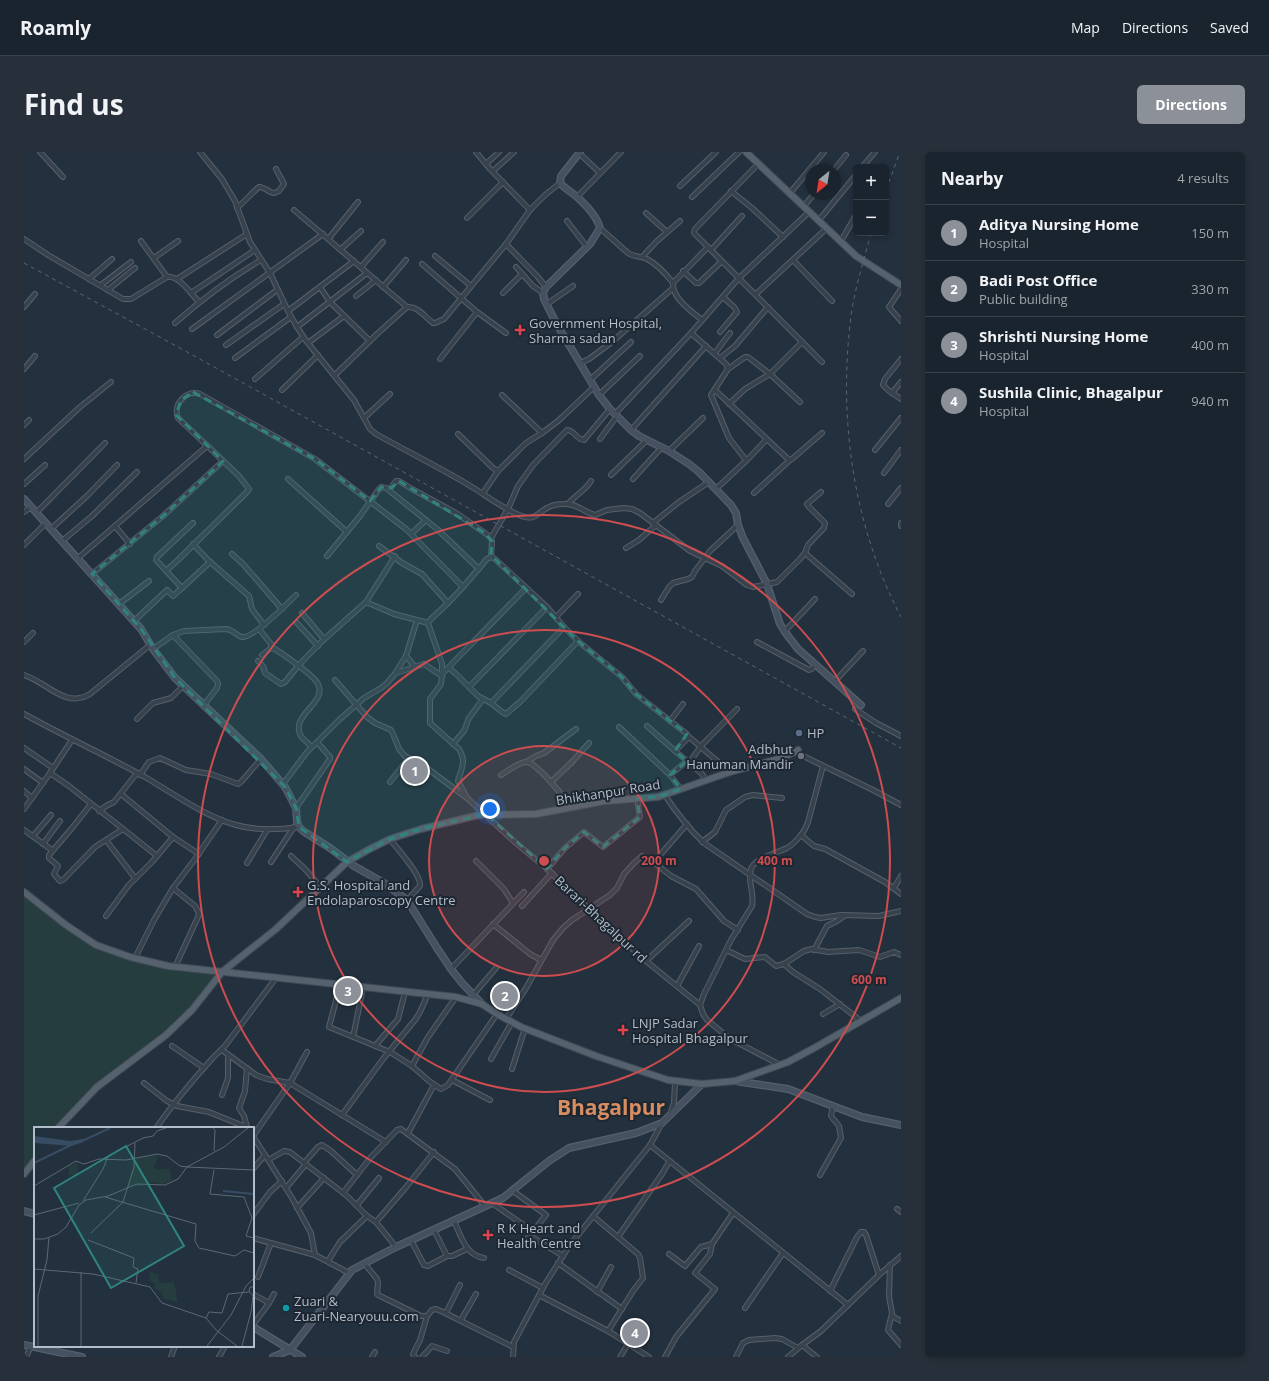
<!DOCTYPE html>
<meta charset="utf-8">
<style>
:root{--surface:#1a242e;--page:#27303a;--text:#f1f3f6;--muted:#9fa4aa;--line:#38414a;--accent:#8c9099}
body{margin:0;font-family:"Open Sans",sans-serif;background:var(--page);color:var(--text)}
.controls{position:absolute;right:12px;top:12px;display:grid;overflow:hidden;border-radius:6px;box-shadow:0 2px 6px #0003}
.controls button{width:36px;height:36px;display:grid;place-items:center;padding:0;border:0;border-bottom:1px solid var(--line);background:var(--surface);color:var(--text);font:20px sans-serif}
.compass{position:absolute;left:781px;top:12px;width:36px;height:36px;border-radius:50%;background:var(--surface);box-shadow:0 2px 6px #0003;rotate:210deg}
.you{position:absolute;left:466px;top:657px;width:14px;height:14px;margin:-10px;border:3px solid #fff;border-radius:50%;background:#1a73e8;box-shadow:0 0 0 6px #1a73e833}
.badge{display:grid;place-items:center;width:26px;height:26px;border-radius:50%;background:var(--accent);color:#fff;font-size:13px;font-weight:700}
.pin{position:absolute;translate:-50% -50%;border:2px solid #fff;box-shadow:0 1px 4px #0006}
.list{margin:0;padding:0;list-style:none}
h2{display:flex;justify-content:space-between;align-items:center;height:52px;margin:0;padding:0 16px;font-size:17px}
h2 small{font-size:13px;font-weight:400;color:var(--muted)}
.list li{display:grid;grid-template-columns:26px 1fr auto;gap:12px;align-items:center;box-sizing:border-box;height:56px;padding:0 16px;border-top:1px solid var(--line)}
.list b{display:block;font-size:15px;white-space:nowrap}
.list p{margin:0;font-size:13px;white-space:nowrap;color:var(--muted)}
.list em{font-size:13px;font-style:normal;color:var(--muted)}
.map{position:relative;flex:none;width:877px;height:1205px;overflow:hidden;border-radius:6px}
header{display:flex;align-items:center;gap:24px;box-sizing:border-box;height:56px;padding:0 20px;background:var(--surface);border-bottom:1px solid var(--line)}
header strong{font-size:19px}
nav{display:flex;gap:22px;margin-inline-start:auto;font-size:14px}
.intro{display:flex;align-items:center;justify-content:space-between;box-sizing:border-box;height:96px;padding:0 24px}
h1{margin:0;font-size:28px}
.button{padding:10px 18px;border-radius:6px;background:var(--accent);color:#fff;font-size:14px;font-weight:700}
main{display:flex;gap:24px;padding:0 24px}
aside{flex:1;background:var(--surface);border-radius:6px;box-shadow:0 2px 6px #0003}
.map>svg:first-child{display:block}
.park{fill:#253d3e}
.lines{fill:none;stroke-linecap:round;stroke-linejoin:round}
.street-casing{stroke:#55606b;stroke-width:6}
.secondary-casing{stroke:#55606b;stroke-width:8}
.primary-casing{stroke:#404b56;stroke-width:8}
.street{stroke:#37424d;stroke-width:4}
.secondary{stroke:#455160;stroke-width:5.5}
.primary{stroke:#55616d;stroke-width:6}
.rail{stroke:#596674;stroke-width:1;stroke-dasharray:4 4;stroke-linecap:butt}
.marked{fill:#308480;fill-opacity:0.2;stroke:#308480;stroke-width:3;stroke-dasharray:8 5;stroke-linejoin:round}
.ring{fill:none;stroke:#cd4d50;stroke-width:2}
.health-dot{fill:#e0444e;stroke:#1c2732;stroke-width:1.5}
.service-dot{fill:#5c6f8a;stroke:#1c2732;stroke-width:1.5}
.worship-dot{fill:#6b7280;stroke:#1c2732;stroke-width:1.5}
.culture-dot{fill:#0f9aa8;stroke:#1c2732;stroke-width:1.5}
.labels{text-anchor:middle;stroke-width:4;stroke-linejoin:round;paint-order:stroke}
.poi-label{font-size:13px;fill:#b3bdc9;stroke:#1c2732;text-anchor:start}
.street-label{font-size:13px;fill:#b3bdc9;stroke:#1c2732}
.town-label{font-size:21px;font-weight:bold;fill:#d58d61;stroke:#1c2732}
.inset-river{fill:none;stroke:#374d64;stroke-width:2}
.inset-road{fill:none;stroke:#5d6875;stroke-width:1}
.view{fill:#308480;fill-opacity:0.15;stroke:#308480;stroke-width:2}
.inset-edge{fill:none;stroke:#b3bdc9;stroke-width:2}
.centre{fill:#cd4d50;stroke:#1c2732;stroke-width:2}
.ring-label{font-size:12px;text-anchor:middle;font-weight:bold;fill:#cd4d50;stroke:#1c2732;stroke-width:4;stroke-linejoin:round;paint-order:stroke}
</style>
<header>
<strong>Roamly</strong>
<nav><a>Map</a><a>Directions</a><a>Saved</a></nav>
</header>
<div class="intro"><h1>Find us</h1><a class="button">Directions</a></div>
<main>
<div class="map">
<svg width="877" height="1205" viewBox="0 0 877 1205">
<rect width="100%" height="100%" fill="#23303d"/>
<path class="park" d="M0 740 72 793 104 807 198 820 168 858 73 935 34 976H11V1007L0 1022Z"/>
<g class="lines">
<defs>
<g id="street">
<path d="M16 0 39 25"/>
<path d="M176 0 198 27 211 49 226 90 246 121 264 159 273 175 283 190 330 248 346 277 352 282C384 300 417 316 448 335 463 344 485 361 501 365 511 368 515 360 523 356 528 353 534 352 540 352 552 351 560 360 571 363L583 358 600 356 608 357 616 361 666 399 698 414 723 433 729 435 753 430 776 407 781 401 784 393 800 376 801 371 785 355 783 352 797 340"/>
<path d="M452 0 466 17 506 58"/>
<path d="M554 0 576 21"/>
<path d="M735 11 671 77 670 81 798 210"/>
<path d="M462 12 475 0"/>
<path d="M838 15 851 0"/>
<path d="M810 18 822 3"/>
<path d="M469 19 490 0"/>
<path d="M656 34 692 0"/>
<path d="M707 39 728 56 759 85"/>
<path d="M766 41 800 0"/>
<path d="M553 45 597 0"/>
<path d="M668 45 715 0"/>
<path d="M780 54 790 42"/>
<path d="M213 56C217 53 233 36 235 35 239 34 246 41 250 41L255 39 260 32 252 17"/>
<path d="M270 58C308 90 345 123 383 155"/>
<path d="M622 61 643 80"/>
<path d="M443 66 479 30"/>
<path d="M795 68 832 23"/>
<path d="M543 69 563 95"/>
<path d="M576 76 604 101C610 105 616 104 623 107 633 112 642 122 649 131 648 146 667 159 678 168"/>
<path d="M305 86 334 50"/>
<path d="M0 87 24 103 99 147H107L143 125C154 122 168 143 175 150"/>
<path d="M117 89 143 125"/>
<path d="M817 89 832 63"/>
<path d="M482 92 513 124 522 135"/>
<path d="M317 97 337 79"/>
<path d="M687 98 718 64"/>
<path d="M411 104 447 134"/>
<path d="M618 105 633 89 656 69"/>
<path d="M130 106 154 89"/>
<path d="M769 108 808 149"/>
<path d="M398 112 453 160 482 181"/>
<path d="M337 115 359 90"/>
<path d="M492 115 509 134 519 141"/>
<path d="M659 119 672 131H675L698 109"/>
<path d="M65 127 88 107"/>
<path d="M153 127 223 82"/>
<path d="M649 131 684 95"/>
<path d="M77 133 107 110"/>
<path d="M296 135 306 150 346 189"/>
<path d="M359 135 382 108"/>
<path d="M877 137 865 155 877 169"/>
<path d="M84 138 111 116"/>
<path d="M167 141 231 98"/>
<path d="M479 141 498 122"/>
<path d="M732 142 803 76"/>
<path d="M332 144 352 128"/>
<path d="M523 152 549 134"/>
<path d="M0 155 11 142"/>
<path d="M264 159 330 109"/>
<path d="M151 171C178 147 206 126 237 108"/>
<path d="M273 175 343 121"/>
<path d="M168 177 299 82"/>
<path d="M696 180 713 160 710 155 699 145"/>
<path d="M667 181 702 212 704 217 702 220 687 243 705 286 722 308"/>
<path d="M193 183 253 138"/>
<path d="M284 191 320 164"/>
<path d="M202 193 260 152"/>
<path d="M691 201 706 181"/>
<path d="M211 206 267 165"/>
<path d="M696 206 711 194 744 155"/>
<path d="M416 207 453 160"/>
<path d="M877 207 861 227 859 233 864 238 877 247"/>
<path d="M556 211 565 207 588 190 649 136"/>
<path d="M0 217 11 204"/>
<path d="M704 217 721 205H724L746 222 776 250"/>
<path d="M311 223 352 183 383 155C394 154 401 165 409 171H411L420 167 482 92 506 58 521 43 536 31"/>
<path d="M231 227 279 185"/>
<path d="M566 228 607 190"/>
<path d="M258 238 294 203"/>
<path d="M691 238 765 308 768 307 798 281"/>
<path d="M868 241 877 230"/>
<path d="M478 243 518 281"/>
<path d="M575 243 616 204"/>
<path d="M705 252 721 237 746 222 778 190"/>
<path d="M591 262 667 181 715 126 785 60"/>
<path d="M340 266 366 242"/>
<path d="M0 273 5 268"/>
<path d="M607 278 682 194"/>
<path d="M434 282 469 316 474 319 502 291 518 281 534 269 570 235"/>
<path d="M576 287 593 264"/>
<path d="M851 298 877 266"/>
<path d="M645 299 679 266"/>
<path d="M0 307 56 255 87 230"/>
<path d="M860 321 877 298"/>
<path d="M587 323 623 288"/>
<path d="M264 327 323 380"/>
<path d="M609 327 637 296"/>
<path d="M0 332 21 313"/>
<path d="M692 337 724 307 742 288"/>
<path d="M365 338 372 329H375L388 337 432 361 461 381 467 386 468 389 467 405"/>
<path d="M459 341 474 319"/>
<path d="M730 341 766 308"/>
<path d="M544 352C551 343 561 339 567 329"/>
<path d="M864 352 877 336"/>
<path d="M0 360 7 355"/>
<path d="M13 360 81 291"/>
<path d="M169 371 133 405 132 408 158 436 186 410"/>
<path d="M629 371 655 350 685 330"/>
<path d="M877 371V374"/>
<path d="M91 374 106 392"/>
<path d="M27 377 64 343 93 313"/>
<path d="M387 382 402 368"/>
<path d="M467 386 484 357 494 334 509 313 543 278C550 278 553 288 560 288L586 257"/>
<path d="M38 389 68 364 113 320"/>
<path d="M169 392 184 408 225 444 228 457 240 473"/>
<path d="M0 393 22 371"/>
<path d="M355 394 378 411 398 422 424 451"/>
<path d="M602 396 615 388 632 373"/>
<path d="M781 401 828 442"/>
<path d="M208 402 219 412 258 457"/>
<path d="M303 404 336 364 355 337 357 335 362 336 413 377 455 417"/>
<path d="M54 406 183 294"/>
<path d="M142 419 156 406 223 340 225 337 215 324 154 266C148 252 163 237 176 242L291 307 382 377 439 435"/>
<path d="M68 422 139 364 199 309"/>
<path d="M637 448 645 435 649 431 664 427 668 425 671 419 686 399 714 373"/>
<path d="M342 450 370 462 404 471"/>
<path d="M95 452 125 429"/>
<path d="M278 461 300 487"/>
<path d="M532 465 554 442"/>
<path d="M110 469 143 438 149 444 158 436"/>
<path d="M273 471 294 494"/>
<path d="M235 477 247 492V496L238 503"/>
<path d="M761 479 791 447"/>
<path d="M149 483 193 529 194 532 193 536 180 553"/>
<path d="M0 490 9 481"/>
<path d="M733 490 785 518 788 517 791 512"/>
<path d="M247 496 251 497C261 504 289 522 294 532 304 551 265 563 277 584 280 588 285 592 288 595"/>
<path d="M129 497 149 483 160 479 202 477C210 478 213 484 218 485 228 487 264 451 272 443"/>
<path d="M234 509 239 514 241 521 257 532 261 530 274 514 296 491 342 450 371 404"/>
<path d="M391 515 382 504 393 468"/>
<path d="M425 516 432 522 454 544 467 551 478 560 482 562 497 549 554 489"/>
<path d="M372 521 400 512 418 524"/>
<path d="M418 522 502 436"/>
<path d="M0 523C23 530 41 557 66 542L126 493"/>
<path d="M311 528 343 565 351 571 367 578 370 584 375 597 381 604 400 614 443 646 493 692 521 715 578 770 622 809 676 853"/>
<path d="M811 529 839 499"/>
<path d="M445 535 523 455"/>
<path d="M467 551 540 475"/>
<path d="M831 557 852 571 877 584"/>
<path d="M0 562C40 584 81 603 121 625 148 641 182 665 212 673 233 679 254 678 275 675"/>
<path d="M113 567 129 551 147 546 159 534"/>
<path d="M646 569 659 552"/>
<path d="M623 574 651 599"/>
<path d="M595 575 646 623"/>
<path d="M664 584 706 620"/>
<path d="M429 592 440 579 445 566 459 547"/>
<path d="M0 596 29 616"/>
<path d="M771 600 849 638 877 653"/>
<path d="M663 609 678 622 682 629"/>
<path d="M502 610 512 604 520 601 552 577"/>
<path d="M665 611 677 594 713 557"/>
<path d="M799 614 784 670 781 677 777 683 790 694 801 697 861 730 877 742"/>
<path d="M0 617 19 631"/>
<path d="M26 621 45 634 133 704"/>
<path d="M116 623 125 610 136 606 162 618 187 622 214 632 217 630 237 607"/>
<path d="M477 623C483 619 496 610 502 610 513 610 541 647 548 655"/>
<path d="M366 630 384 607"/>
<path d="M527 630 548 610 565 591"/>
<path d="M259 632 283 600 315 568 340 546 357 536 363 531 370 523 382 504"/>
<path d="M0 639 8 646"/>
<path d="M97 642 149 685 175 702"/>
<path d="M640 642C652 660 665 677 680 691L783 762 791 765 797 766 817 763 855 764 877 759"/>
<path d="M443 646 434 629C437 617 443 610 435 597L406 571V547L417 532 418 522V512L404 471 407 467 424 451 439 435 463 407 467 405 471 407 523 455 540 475 554 489 598 525 612 542 663 582 664 584 663 587 651 599 663 609 646 623 657 637"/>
<path d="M67 652 48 676 25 703V706L34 714 30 722 36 729 39 728 71 695 99 677"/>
<path d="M272 656 306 607V605L293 590"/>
<path d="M0 657 26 621 48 588"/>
<path d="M75 659 82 654 90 650 113 621"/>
<path d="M0 678 28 698"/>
<path d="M9 684 27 663"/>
<path d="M366 687C373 697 398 723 396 734L383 748"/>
<path d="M82 688 111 726"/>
<path d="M678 690 691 680 702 658 721 645 729 643 758 646"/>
<path d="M19 692 36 669"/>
<path d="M267 704 282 718 297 736"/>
<path d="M452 709 480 737 489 751"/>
<path d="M247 710 270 675"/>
<path d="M630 710 663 672"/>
<path d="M223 711 243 678"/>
<path d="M523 717 541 696 560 680 579 695 616 665 613 646"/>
<path d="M149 736 171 754 175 761 174 765 151 815"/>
<path d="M870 736 877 724"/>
<path d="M498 754 528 721"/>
<path d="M82 764 104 734 128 710 149 685"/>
<path d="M469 772 506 802 517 808"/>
<path d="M702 798 721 807 741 805 752 814 760 812 780 799 788 797 804 800 835 798 856 805 870 800 877 803"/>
<path d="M790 798 803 774 813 769 820 764"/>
<path d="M111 806 130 768 149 736 171 707 198 668"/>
<path d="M622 809 665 769"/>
<path d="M760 812 769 820 796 837 837 869"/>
<path d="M427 817 500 740"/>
<path d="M316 833 305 875 366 900 388 914 405 929 417 937 424 933 473 862"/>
<path d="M653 834 675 794"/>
<path d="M449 843 472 816"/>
<path d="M799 862 816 852"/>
<path d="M482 867 502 836 529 788 539 776 548 768 586 743 593 736 600 722 610 711 618 704 627 708 647 724 672 737 700 769 714 778"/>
<path d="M329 885 339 836"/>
<path d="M148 894 180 916"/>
<path d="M351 894 374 867 381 840"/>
<path d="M198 898 232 923 243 927 266 931 362 990"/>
<path d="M283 900 266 931 229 984 268 1046 287 1081 291 1103"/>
<path d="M467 907 488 870"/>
<path d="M756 913 705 886 683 868 679 862 676 853 680 842 707 788 728 754C731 742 723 729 727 717 731 706 753 701 763 696 768 693 773 688 777 683"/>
<path d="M388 914 404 885 432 845"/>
<path d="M223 916 221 939 215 956 220 964 223 975"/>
<path d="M488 917 501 876"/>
<path d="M428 928 466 948"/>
<path d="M120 931 143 949 153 954 185 960 222 975"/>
<path d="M198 943 204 926V903"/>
<path d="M647 960 650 951 651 930"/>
<path d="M318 963 359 907 391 868 396 860 404 842"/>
<path d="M132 976C149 952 167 930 187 908 192 902 199 897 204 890L252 826"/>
<path d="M384 981 410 933"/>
<path d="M626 993 824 1153"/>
<path d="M244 1008 260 999 266 1000 323 1044 343 1064 352 1070 372 1095"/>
<path d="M280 1011 294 995 298 993 307 999 333 1023"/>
<path d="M229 1017 241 1003"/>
<path d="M796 1023 817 986 815 974 807 964 809 954"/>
<path d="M262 1036 282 1012"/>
<path d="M489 1039 522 1063 502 1088"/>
<path d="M319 1041 347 1005 373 978 377 977 431 1017 461 1054"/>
<path d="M468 1051 508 1079"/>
<path d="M333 1053 355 1026"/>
<path d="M273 1056 300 1026"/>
<path d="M873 1057 877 1060"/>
<path d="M229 1063 246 1040 258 1029"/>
<path d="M569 1064 614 1102 616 1106 619 1126 609 1139 584 1179"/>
<path d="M430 1069C437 1084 442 1104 460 1106"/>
<path d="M352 1070 383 1034 410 1000"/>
<path d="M410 1078 423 1104H428L443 1097"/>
<path d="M505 1083 539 1104"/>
<path d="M594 1085 638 1022 645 1010"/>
<path d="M229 1086 291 1103 325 1121"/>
<path d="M387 1088 400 1113 404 1114 423 1104"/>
<path d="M645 1102 661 1114 677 1095 688 1092"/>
<path d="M304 1109 316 1090 343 1064"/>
<path d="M340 1111 353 1127 354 1131 353 1142 354 1143 397 1164H403L408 1158 412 1157 419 1160 489 1195"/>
<path d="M534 1111 598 1157"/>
<path d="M866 1113 865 1144 868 1161 864 1178 877 1193"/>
<path d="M485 1118 519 1136"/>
<path d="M234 1125 247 1091"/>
<path d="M806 1139 833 1085 837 1080H840L842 1083 855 1123"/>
<path d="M573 1140 587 1115"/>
<path d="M229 1142 245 1151"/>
<path d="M515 1143 584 1179 625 1205"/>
<path d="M721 1156 759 1101"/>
<path d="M422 1161 436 1133"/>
<path d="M868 1164 877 1169"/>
<path d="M437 1168 452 1142"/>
<path d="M229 1173 245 1151 250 1142"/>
<path d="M778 1193 793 1205"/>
<path d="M2 1205 7 1194"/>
<path d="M147 1205 151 1194"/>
<path d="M195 1205 201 1194"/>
<path d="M348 1205 351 1200"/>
<path d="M391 1205 389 1202 396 1188 403 1164"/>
<path d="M398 1205 408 1194 423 1199"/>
<path d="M489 1205 490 1190 521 1132 546 1093 626 993 638 971"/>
<path d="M596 1205 604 1192"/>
<path d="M641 1205 652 1185 691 1137 671 1121 686 1102 688 1092 709 1061"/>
<path d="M712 1205 719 1191 725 1188 751 1186 758 1187 774 1196"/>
<path d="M764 1205 778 1193 797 1179 855 1123 877 1104"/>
</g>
<g id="secondary">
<path d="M556 0 537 24 536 31C541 37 548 40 553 45 562 53 573 65 576 76L566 92 522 135 519 141 520 147 532 171 575 243 586 257 607 278 615 284 645 299 665 312 675 320 707 353 712 361 714 373 719 386 743 432 756 472 761 480 774 497 837 553"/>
<path d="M0 347 117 477 129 497 151 526 237 607 261 635 272 656 273 670 275 675 279 679 306 696 330 714 360 731 383 748 413 796 427 817 438 831 458 852"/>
<path d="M711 929 764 937 838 965 877 973"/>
<path d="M0 1059 11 1062"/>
<path d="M229 1175 278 1205"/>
<path d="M0 1193 58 1205"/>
<path d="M249 1205 266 1198 328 1118 372 1095 479 1046 525 1009 545 996 612 981 638 971 678 932"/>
</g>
<g id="primary">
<path d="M722 0 832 104 877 133"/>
<path d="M0 740 42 773 72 793 106 805 144 814 432 845 458 852 473 862 497 875 572 904 644 928 678 932 711 929 764 910 792 895 877 846"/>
<path d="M34 976 73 935 142 883 168 858 198 820 252 777 323 710 344 698 366 687 397 677 455 663 512 662 580 649 634 645 706 620 751 608 771 600 774 598"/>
<path d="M0 1022 11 1008"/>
</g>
</defs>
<use href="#street" class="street-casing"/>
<use href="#secondary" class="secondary-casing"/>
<use href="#primary" class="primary-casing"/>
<use href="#street" class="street"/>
<use href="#secondary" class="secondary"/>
<use href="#primary" class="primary"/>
<g class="rail">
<path d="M862 38 876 0"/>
<path d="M847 81C840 108 831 135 827 164 814 267 829 373 877 465"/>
<path d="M0 111 165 201 877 596"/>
</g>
</g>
<path class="marked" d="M169 240 291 307 346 349 357 335 367 336 375 329 461 381 468 389 467 403 554 489 598 525 612 542 663 582 651 599 663 609 646 623 657 637 634 645 613 646 616 665 579 695 560 680 541 696 523 717 462 662 397 677 366 687 323 710 275 675 272 656 261 635 151 526 117 477 68 422 139 364 199 309 152 263 157 248Z"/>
<circle cx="520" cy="709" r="115" fill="#cd4d50" fill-opacity=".12"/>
<g class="ring">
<circle cx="520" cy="709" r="115"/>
<circle cx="520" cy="709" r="231"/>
<circle cx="520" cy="709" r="346"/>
</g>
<g class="health-dot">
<path d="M494 172h4v4h4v4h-4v4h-4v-4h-4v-4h4z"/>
<path d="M272 734h4v4h4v4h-4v4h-4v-4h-4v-4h4z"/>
<path d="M597 872h4v4h4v4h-4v4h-4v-4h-4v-4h4z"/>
<path d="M462 1077h4v4h4v4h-4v4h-4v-4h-4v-4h4z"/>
</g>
<circle class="service-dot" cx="775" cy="581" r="4"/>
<circle class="worship-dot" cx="777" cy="604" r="4"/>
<circle class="culture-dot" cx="262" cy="1156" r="4"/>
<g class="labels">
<g class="poi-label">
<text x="505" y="176">Government Hospital,<tspan x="505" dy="15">Sharma sadan</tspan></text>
<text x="783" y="586">HP</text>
<text x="769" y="602" text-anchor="end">Adbhut<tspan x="769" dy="15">Hanuman Mandir</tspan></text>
<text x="283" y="738">G.S. Hospital and<tspan x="283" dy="15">Endolaparoscopy Centre</tspan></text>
<text x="608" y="876">LNJP Sadar<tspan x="608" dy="15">Hospital Bhagalpur</tspan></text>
<text x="473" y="1081">R K Heart and<tspan x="473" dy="15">Health Centre</tspan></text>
<text x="270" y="1154">Zuari &amp;<tspan x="270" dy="15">Zuari-Nearyouu.com</tspan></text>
</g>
<g class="street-label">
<text transform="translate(584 640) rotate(-9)" y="5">Bhikhanpur Road</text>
<text transform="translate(577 767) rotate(43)" y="5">Barari-Bhagalpur rd</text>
</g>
<g class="town-label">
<text x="587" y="963">Bhagalpur</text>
</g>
</g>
<g transform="translate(10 975)">
<rect width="220" height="220" fill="#23303d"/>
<path d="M116 145 125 148 124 153 128 156 140 155 144 175 130 172 127 165 120 161 121 156 115 154Z" fill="#253d3e"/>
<path d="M123 27 122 37 119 39 122 42H136L138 53 129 57 117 55V58L94 60 102 31ZM44 35 43 49 35 48V39Z" fill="#253d3e"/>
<path d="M0 9 36 14 49 12V15L38 19 0 16Z" fill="#374d64"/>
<path class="inset-river" d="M46 15 76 1M0 36 37 18M189 64 220 67"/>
<path class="inset-road" d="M179 1 181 3 180 24M153 40 190 20 214 1M180 43 176 67 210 70 218 91 212 109 220 111M0 59 42 34 50 37 65 32 92 33 123 27 133 29 146 39 153 40M71 70 162 97 161 114 165 121 201 129 210 123 220 126M49 74 69 42 74 29 109 11 119 9 123 4 132 1M0 88 45 76M57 106 89 75 100 40 101 16M0 112H10L24 107 32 100 45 78 52 73 74 69 103 57 131 58 144 52 153 40 220 43M54 113 100 131 99 140 104 142 102 156M0 142 59 147 116 160 128 176 172 191 182 203 203 219M172 191 175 185 188 186 194 167 215 165M4 219V169L13 133 15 110M47 219V145M173 219 197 188 212 159 220 151M208 219 217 185 219 169 215 164 216 160H220"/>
<path class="view" d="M92 19 150 119 77 161 20 61Z"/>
<rect width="220" height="220" class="inset-edge"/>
</g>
<circle cx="520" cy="709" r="6" class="centre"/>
<g class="ring-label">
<text x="635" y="713">200 m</text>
<text x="751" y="713">400 m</text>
<text x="845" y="832">600 m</text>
</g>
</svg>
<div class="controls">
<button>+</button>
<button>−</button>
</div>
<svg class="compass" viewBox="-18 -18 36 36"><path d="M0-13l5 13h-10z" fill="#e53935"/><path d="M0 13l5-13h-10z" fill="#9fa4aa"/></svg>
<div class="you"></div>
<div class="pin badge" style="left:391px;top:619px">1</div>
<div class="pin badge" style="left:481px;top:844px">2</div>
<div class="pin badge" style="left:324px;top:839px">3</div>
<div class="pin badge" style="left:611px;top:1181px">4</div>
</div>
<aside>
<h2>Nearby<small>4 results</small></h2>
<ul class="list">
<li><span class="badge">1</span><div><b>Aditya Nursing Home</b><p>Hospital</p></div><em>150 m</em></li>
<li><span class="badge">2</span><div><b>Badi Post Office</b><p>Public building</p></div><em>330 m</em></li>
<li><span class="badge">3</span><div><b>Shrishti Nursing Home</b><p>Hospital</p></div><em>400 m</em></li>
<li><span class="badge">4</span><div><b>Sushila Clinic, Bhagalpur</b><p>Hospital</p></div><em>940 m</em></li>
</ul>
</aside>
</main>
